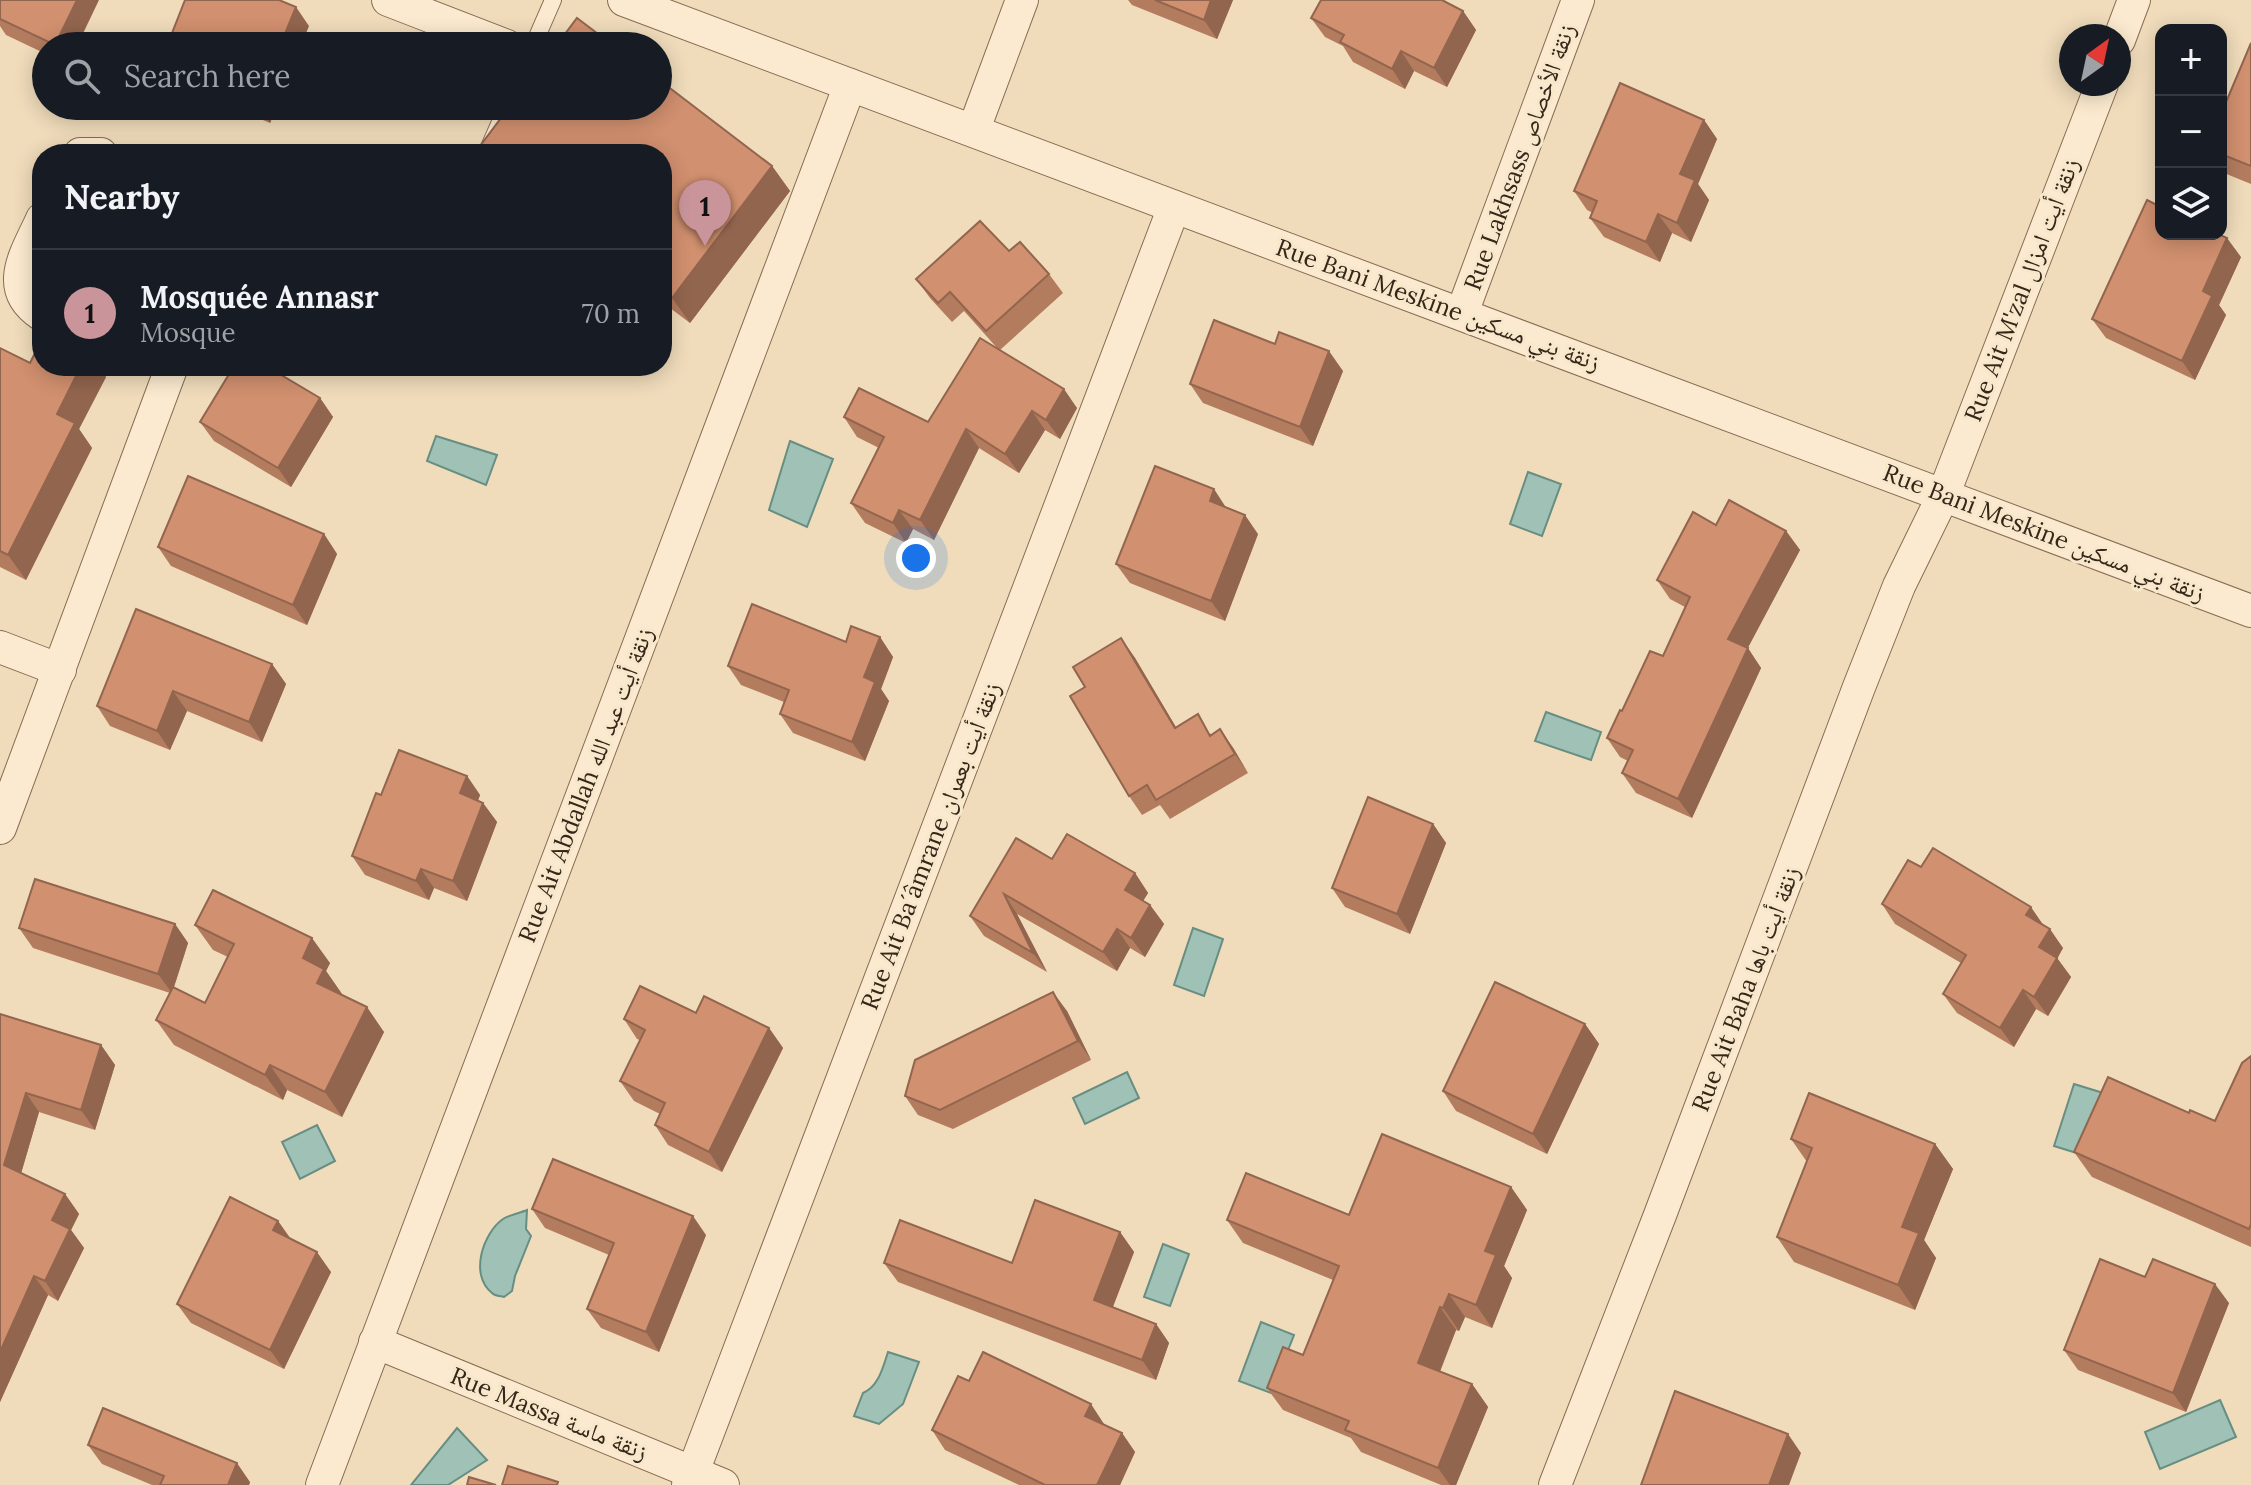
<!DOCTYPE html>
<meta charset="utf-8">
<style>
:root{--surface:#171b24;--page:#242831;--text:#f1f3f6;--muted:#9ea1a6;--line:#363941;--accent:#ca949b}
body{margin:0;font-family:Lora,"Noto Naskh Arabic",serif;background:var(--page);color:var(--text)}
.controls{position:absolute;right:24px;top:24px;display:grid;overflow:hidden;border-radius:16px;box-shadow:0 4px 20px #0003}
.controls button{width:72px;height:72px;display:grid;place-items:center;padding:0;border:0;border-bottom:2px solid var(--line);background:var(--surface);color:var(--text);font:40px sans-serif}
.compass{position:absolute;left:2059px;top:24px;width:72px;height:72px;border-radius:50%;background:var(--surface);box-shadow:0 4px 20px #0003;rotate:33deg}
.you{position:absolute;left:916px;top:558px;width:28px;height:28px;margin:-20px;border:6px solid #fff;border-radius:50%;background:#1a73e8;box-shadow:0 0 0 12px #1a73e833}
.badge{display:grid;place-items:center;width:52px;height:52px;border-radius:50%;background:var(--accent);color:#111;font-size:26px;font-weight:700}
.pin{position:absolute;translate:-50% -66px;filter:drop-shadow(0 2px 4px #0008)}
.pin::after{content:'';position:absolute;top:42px;width:28px;height:24px;background:inherit;clip-path:polygon(0 0,100% 0,50% 100%)}
.list{margin:0;padding:0;list-style:none}
h2{display:flex;justify-content:space-between;align-items:center;height:104px;margin:0;padding:0 32px;font-size:34px}
h2 small{font-size:26px;font-weight:400;color:var(--muted)}
.list li{display:grid;grid-template-columns:52px 1fr auto;gap:24px;align-items:center;box-sizing:border-box;height:128px;padding:0 32px;border-top:2px solid var(--line)}
.list b{display:block;font-size:30px;white-space:nowrap}
.list p{margin:0;font-size:26px;white-space:nowrap;color:var(--muted)}
.list em{font-size:26px;font-style:normal;color:var(--muted)}
.icon{flex:none;width:44px;height:44px;fill:none;stroke:currentColor;stroke-width:2;stroke-linecap:round;stroke-linejoin:round}
.map{position:relative;flex:none;width:2251px;height:1485px;overflow:hidden}
.search{position:absolute;background:var(--surface);box-shadow:0 4px 20px #0003;left:32px;top:32px;width:640px;height:88px;display:flex;align-items:center;gap:20px;box-sizing:border-box;padding:0 28px;border-radius:44px;color:var(--muted);font-size:30px}
.panel{position:absolute;background:var(--surface);box-shadow:0 4px 20px #0003;left:32px;top:144px;width:640px;height:232px;border-radius:32px}
.map>svg:first-child{display:block}
.water{fill:#a0c1b5;stroke:#678e82;stroke-width:2}
.lines{fill:none;stroke-linecap:round;stroke-linejoin:round}
.service-casing{stroke:#886c54;stroke-width:18}
.minor-casing{stroke:#886c54;stroke-width:34}
.service{stroke:#fbeacf;stroke-width:16}
.minor{stroke:#fbeacf;stroke-width:32}
.wall{fill:#b47c5f}
.shaded-wall{fill:#92654e}
.building{fill:#d1906f;stroke:#92654e;stroke-width:2}
.labels{text-anchor:middle;stroke-width:6;stroke-linejoin:round;paint-order:stroke}
.street-label{font-size:24px;fill:#36261a;stroke:#f7e7cb}
</style>
<div class="map">
<svg width="2251" height="1485" viewBox="0 0 2251 1485">
<rect width="100%" height="100%" fill="#f0dcbb"/>
<g class="water">
<path d="M436 436 497 455 486 485 427 461Z"/>
<path d="M790 441 833 459 807 527 769 510Z"/>
<path d="M1528 472 1561 484 1542 536 1510 524Z"/>
<path d="M1546 712 1601 732 1591 760 1535 741Z"/>
<path d="M1193 928 1223 939 1204 996 1174 985Z"/>
<path d="M1127 1072 1139 1098 1085 1124 1073 1098Z"/>
<path d="M2074 1084 2113 1096 2093 1158 2054 1146Z"/>
<path d="M317 1125 335 1161 300 1179 282 1142Z"/>
<path d="M527 1210 526 1229 531 1236 515 1276 512 1291 504 1297C500 1296 495 1296 492 1293 469 1275 483 1233 503 1219 509 1215 520 1213 527 1210Z"/>
<path d="M1163 1244 1189 1254 1170 1306 1144 1297Z"/>
<path d="M1261 1322 1294 1335 1271 1393 1239 1381Z"/>
<path d="M888 1352 919 1362 903 1404 879 1424 854 1416 863 1393C879 1386 883 1367 888 1352Z"/>
<path d="M2220 1400 2236 1437 2160 1469 2145 1432Z"/>
<path d="M457 1428 487 1460 448 1485H411Z"/>
</g>
<g class="lines">
<defs>
<g id="service">
<path d="M533 46 553 0"/>
<path d="M486 154 507 106"/>
</g>
<g id="minor">
<path d="M388 0 507 46"/>
<path d="M624 0 2251 611"/>
<path d="M2119 40 2134 0"/>
<path d="M974 129 1022 0"/>
<path d="M80 154H101"/>
<path d="M42 219C27 253 1 288 42 315"/>
<path d="M1462 313 1578 0"/>
<path d="M0 647 60 670"/>
<path d="M0 828 172 366"/>
<path d="M375 1342 723 1485"/>
<path d="M322 1485 850 85"/>
<path d="M688 1485 1174 207"/>
<path d="M1555 1485 1660 1215 1859 687 1899 586 1943 496 2102 84"/>
</g>
</defs>
<use href="#service" class="service-casing"/>
<use href="#minor" class="minor-casing"/>
<use href="#service" class="service"/>
<use href="#minor" class="minor"/>
</g>
<g class="wall">
<path d="M0 0 77 46H46V54L6 35 0 26Z"/>
<path d="M1128 0H1233L1217 39 1132 5Z"/>
<path d="M1463 11 1476 30 1447 87 1414 71 1405 89 1353 62 1343 46 1325 37 1311 18Z"/>
<path d="M2251 43V184L2224 173 2221 168V114Z"/>
<path d="M658 79 772 166 790 191 690 323 662 302V154H480L477 150 510 106H658Z"/>
<path d="M229 106H277L270 123Z"/>
<path d="M1704 120 1717 139 1698 184 1709 200 1691 242 1672 233 1660 262 1604 237 1590 218 1593 213 1587 210 1574 191Z"/>
<path d="M1009 251 1049 274 1063 293 1000 350 1077 408 1060 439 1045 430 1019 473 979 448 934 540 913 529 906 543 865 523 851 503 879 448 857 437 844 417 928 422 998 349 964 311 952 322 930 298 916 279Z"/>
<path d="M2241 257 2219 305 2226 315 2195 380 2106 338 2092 319Z"/>
<path d="M0 348 30 363 42 366H98L106 377 79 429 92 448 26 580 0 567Z"/>
<path d="M1343 371 1313 446 1203 403 1190 384Z"/>
<path d="M320 398 333 417 291 487 214 441 200 422Z"/>
<path d="M1716 525 1786 531 1800 550 1747 648 1761 668 1692 818 1636 793 1622 773 1628 761 1620 757 1607 738 1622 711 1663 656 1685 607 1670 599 1657 580Z"/>
<path d="M324 534 337 554 307 625 171 566 158 547Z"/>
<path d="M1258 534 1225 621 1130 583 1116 564Z"/>
<path d="M880 637 893 657 881 689 889 701 865 761 793 733 780 714 784 702 741 685 728 666 846 642Z"/>
<path d="M1121 638 1135 658 1176 727 1212 734 1220 729 1248 773 1170 819 1160 805 1142 815 1129 796 1085 687Z"/>
<path d="M272 664 286 684 262 742 187 711 170 750 110 726 97 706Z"/>
<path d="M467 776 480 795 478 801 483 803 497 822 467 901 434 888 429 900 365 875 352 856 381 795Z"/>
<path d="M1433 824 1446 843 1410 934 1345 907 1332 888Z"/>
<path d="M1052 859 1135 873 1148 893 1143 901 1150 905 1164 924 1145 957 1130 948 1117 971 1017 914 1047 972 984 936 970 916Z"/>
<path d="M1921 867 2044 925 2063 948 2057 958 2071 977 2048 1016 2036 1009 2014 1047 1957 1013 1943 994 1961 963 1895 924 1882 904Z"/>
<path d="M175 924 188 943 174 987 205 1003 228 957 213 950 195 925 330 963 326 971 342 994 384 1032 342 1117 287 1090 283 1100 174 1045 156 1020 170 993 33 948 19 928Z"/>
<path d="M1067 1011 1091 1060 953 1129 918 1115 905 1096Z"/>
<path d="M696 1013 769 1028 783 1048 722 1172 668 1145 655 1125 660 1114 634 1101 620 1081 640 1040 637 1039 624 1019Z"/>
<path d="M0 1014 101 1045 115 1065 95 1130 39 1112 21 1173 65 1194 79 1214 71 1230 84 1248 58 1301 48 1295 0 1402Z"/>
<path d="M1585 1024 1599 1044 1547 1154 1456 1111 1443 1091Z"/>
<path d="M2251 1056V1247L2092 1177 2074 1152 2189 1113 2215 1121Z"/>
<path d="M1791 1139 1935 1144 1953 1169 1924 1240 1936 1258 1915 1310 1794 1262 1777 1237 1807 1162Z"/>
<path d="M1511 1187 1527 1210 1504 1266 1512 1278 1492 1328 1465 1317 1459 1331 1456 1330 1440 1372 1472 1384 1488 1407 1456 1485H1441L1361 1452 1351 1438 1283 1410 1267 1388 1303 1355 1333 1280 1243 1243 1227 1220 1349 1215Z"/>
<path d="M532 1209 706 1235 659 1352 601 1328 587 1309 609 1255 545 1228Z"/>
<path d="M278 1221 291 1239 331 1272 284 1369 191 1323 177 1304Z"/>
<path d="M1120 1232 1134 1252 1113 1307 1156 1324 1169 1343 1156 1380 898 1282 884 1263H1012Z"/>
<path d="M2145 1277 2229 1303 2186 1412 2078 1370 2064 1350Z"/>
<path d="M969 1381 1104 1424V1425L1122 1433 1135 1452 1120 1485H1019L945 1450 932 1430Z"/>
<path d="M88 1445 250 1482 249 1485H152L102 1464Z"/>
</g>
<g class="shaded-wall">
<path d="M77 0H99L77 46H55Z"/>
<path d="M1211 0H1233L1217 39 1204 20Z"/>
<path d="M296 7 309 26 301 46H280Z"/>
<path d="M1463 11 1476 30 1447 87 1434 68Z"/>
<path d="M1401 51 1414 71 1405 89 1392 69Z"/>
<path d="M258 106H277L270 123Z"/>
<path d="M1704 120 1717 139 1698 184 1709 200 1691 242 1677 223 1680 174Z"/>
<path d="M772 166 790 191 690 323 672 298Z"/>
<path d="M1658 214 1672 233 1660 262 1646 242Z"/>
<path d="M2227 238 2241 257 2219 305 2226 315 2195 380 2182 361 2203 291Z"/>
<path d="M1329 351 1343 371 1313 446 1300 427Z"/>
<path d="M81 366H98L106 377 79 429 92 448 26 580 8 555 57 414Z"/>
<path d="M1064 389 1077 408 1060 439 1046 420Z"/>
<path d="M320 398 333 417 291 487 278 468Z"/>
<path d="M1032 411 1045 430 1019 473 1005 454Z"/>
<path d="M966 429 979 448 934 540 920 520Z"/>
<path d="M1214 489 1227 509 1210 501Z"/>
<path d="M899 510 913 529 906 543 893 523Z"/>
<path d="M1245 515 1258 534 1225 621 1211 601Z"/>
<path d="M1786 531 1800 550 1742 659 1728 639Z"/>
<path d="M324 534 337 554 307 625 293 605Z"/>
<path d="M880 637 893 657 881 689 889 701 865 761 852 742 864 677Z"/>
<path d="M1121 638 1135 658 1188 748 1175 728Z"/>
<path d="M1748 648 1761 668 1692 818 1678 799Z"/>
<path d="M272 664 286 684 262 742 249 722Z"/>
<path d="M173 691 187 711 170 750 157 731Z"/>
<path d="M1220 729 1234 749 1248 773 1235 754Z"/>
<path d="M467 776 480 795 473 813 460 793Z"/>
<path d="M483 803 497 822 467 901 453 881Z"/>
<path d="M1433 824 1446 843 1410 934 1397 914Z"/>
<path d="M421 869 434 888 429 900 416 881Z"/>
<path d="M1135 873 1148 893 1138 909 1125 890Z"/>
<path d="M1004 894 1017 914 1047 972 1033 953Z"/>
<path d="M1150 905 1164 924 1145 957 1131 938Z"/>
<path d="M2031 907 2044 926 2026 915Z"/>
<path d="M175 924 188 943 172 993 158 974Z"/>
<path d="M1117 929 1130 948 1117 971 1103 952Z"/>
<path d="M2050 929 2063 948 2056 961 2057 958 2071 977 2048 1016 2034 997 2039 947Z"/>
<path d="M312 938 330 963 326 971 342 994 317 983 303 958Z"/>
<path d="M2023 990 2036 1009 2014 1047 2000 1028Z"/>
<path d="M1053 992 1067 1011 1091 1060 1078 1041Z"/>
<path d="M367 1007 384 1032 342 1117 325 1092Z"/>
<path d="M1585 1024 1599 1044 1547 1154 1533 1134Z"/>
<path d="M769 1028 783 1048 722 1172 709 1152Z"/>
<path d="M101 1045 115 1065 95 1130 81 1110Z"/>
<path d="M270 1065 287 1090 283 1100 265 1075Z"/>
<path d="M26 1093 39 1112 18 1184 4 1165Z"/>
<path d="M1935 1144 1953 1169 1924 1240 1936 1258 1915 1310 1898 1285 1902 1227Z"/>
<path d="M1511 1187 1527 1210 1504 1266 1512 1278 1492 1328 1476 1305 1485 1251Z"/>
<path d="M65 1194 79 1214 71 1230 84 1248 58 1301 45 1281 52 1220Z"/>
<path d="M693 1216 706 1235 659 1352 646 1332Z"/>
<path d="M278 1221 291 1240 273 1230Z"/>
<path d="M1120 1232 1134 1252 1108 1319 1094 1300Z"/>
<path d="M317 1252 331 1272 284 1369 270 1350Z"/>
<path d="M34 1276 48 1295 0 1402V1352Z"/>
<path d="M2215 1284 2229 1303 2186 1412 2173 1393Z"/>
<path d="M1449 1294 1465 1317 1459 1331 1443 1308Z"/>
<path d="M1440 1307 1456 1330 1434 1386 1418 1363Z"/>
<path d="M1156 1324 1169 1343 1156 1380 1142 1360Z"/>
<path d="M1472 1384 1488 1407 1456 1485H1450L1438 1468Z"/>
<path d="M1091 1404 1104 1424 1099 1435 1085 1416Z"/>
<path d="M1122 1433 1135 1452 1120 1485H1097Z"/>
<path d="M1788 1434 1801 1453 1789 1485H1769Z"/>
<path d="M237 1463 250 1482 249 1485H228Z"/>
</g>
<g class="building">
<path d="M0 0H77L55 45 0 19Z"/>
<path d="M185 0H279L296 7 280 46H167Z"/>
<path d="M1155 0H1211L1204 20Z"/>
<path d="M1321 0H1442L1463 11 1434 68 1401 51 1392 69 1340 42 1344 35 1311 18Z"/>
<path d="M577 18 614 46H556Z"/>
<path d="M2251 43V166L2221 154V114Z"/>
<path d="M658 79 772 166 672 298 662 290V154H483L477 150 510 106H658Z"/>
<path d="M1620 83 1704 120 1680 174 1695 180 1677 223 1658 214 1646 242 1590 218 1597 201 1574 191Z"/>
<path d="M2147 200 2161 207V234H2218L2227 238 2203 291 2212 296 2182 361 2092 319Z"/>
<path d="M980 221 1009 251 1020 242 1049 274 986 331 950 292 938 303 916 279Z"/>
<path d="M1214 320 1275 344 1279 332 1329 351 1300 427 1190 384Z"/>
<path d="M980 338 1064 389 1046 420 1032 411 1005 454 966 429 920 520 899 510 893 523 851 503 884 437 844 417 859 388 928 422Z"/>
<path d="M42 339V366H81L57 414 75 423 8 555 0 551V348L30 363Z"/>
<path d="M234 366H266L320 398 278 468 200 422Z"/>
<path d="M1155 466 1214 489 1210 501 1245 515 1211 601 1116 564Z"/>
<path d="M188 476 324 534 293 605 158 547Z"/>
<path d="M1729 500 1786 531 1728 639 1748 648 1678 799 1622 773 1633 750 1607 738 1620 710 1622 711 1650 651 1663 656 1690 597 1657 580 1693 512 1716 525Z"/>
<path d="M752 604 846 642 851 626 880 637 864 677 875 682 852 742 780 714 789 690 728 666Z"/>
<path d="M136 609 272 664 249 722 173 691 157 731 97 706Z"/>
<path d="M1121 638 1175 728 1198 714 1210 736 1220 729 1235 754 1156 800 1147 785 1129 796 1070 696 1085 687 1073 667Z"/>
<path d="M399 750 467 776 460 793 483 803 453 881 421 869 416 881 352 856 376 793 381 795Z"/>
<path d="M1368 797 1433 824 1397 914 1332 888Z"/>
<path d="M1067 834 1135 873 1125 890 1150 905 1131 938 1117 929 1103 952 1004 894 1033 953 970 916 1016 838 1052 859Z"/>
<path d="M1933 848 2031 907 2026 915 2050 929 2039 947 2057 958 2034 997 2023 990 2000 1028 1943 994 1966 955 1882 904 1908 860 1921 867Z"/>
<path d="M35 879 175 924 158 974 19 928Z"/>
<path d="M213 890 312 938 303 958 324 969 317 983 367 1007 325 1092 270 1065 265 1075 156 1020 173 987 205 1003 234 944 195 925Z"/>
<path d="M1495 982 1585 1024 1533 1134 1443 1091Z"/>
<path d="M640 986 696 1013 704 996 769 1028 709 1152 655 1125 665 1103 620 1081 645 1030 624 1019Z"/>
<path d="M1053 992 1078 1041 940 1110 905 1096 915 1060Z"/>
<path d="M0 1014 101 1045 81 1110 26 1093 4 1165 65 1194 52 1220 70 1229 45 1281 34 1276 0 1352Z"/>
<path d="M2251 1056V1224L2249 1229 2074 1152 2108 1077 2189 1113 2190 1110 2215 1121 2242 1063Z"/>
<path d="M1809 1093 1935 1144 1902 1227 1919 1233 1898 1285 1777 1237 1812 1148 1791 1139Z"/>
<path d="M1382 1134 1511 1187 1485 1251 1496 1255 1476 1305 1449 1294 1443 1308 1440 1307 1418 1363 1472 1384 1438 1468 1345 1430 1349 1421 1267 1388 1283 1347 1303 1355 1339 1266 1227 1220 1246 1173 1349 1215Z"/>
<path d="M553 1159 693 1216 646 1332 587 1309 614 1243 532 1209Z"/>
<path d="M230 1197 278 1221 273 1230 317 1252 270 1350 177 1304Z"/>
<path d="M1035 1200 1120 1232 1094 1300 1156 1324 1142 1360 884 1263 900 1220 1012 1263Z"/>
<path d="M2100 1259 2145 1277 2153 1259 2215 1284 2173 1393 2064 1350Z"/>
<path d="M983 1352 1091 1404 1085 1416 1122 1433 1097 1485H1045L932 1430 958 1376 969 1381Z"/>
<path d="M1675 1391 1788 1434 1769 1485H1641Z"/>
<path d="M103 1408 237 1463 228 1485H160L164 1476 88 1445Z"/>
<path d="M508 1466 558 1482 557 1485H502Z"/>
<path d="M469 1477 496 1485H467Z"/>
</g>
<g class="labels">
<g class="street-label">
<text transform="translate(1520 157) rotate(-70)" y="8">Rue Lakhsass زنقة الأخصاص</text>
<text transform="translate(2022 290) rotate(-69)" y="8">Rue Ait M'zal زنقة أيت امزال</text>
<text transform="translate(1438 305) rotate(20)" y="8">Rue Bani Meskine زنقة بني مسكين</text>
<text transform="translate(2044 533) rotate(21)" y="8">Rue Bani Meskine زنقة بني مسكين</text>
<text transform="translate(586 785) rotate(-69)" y="8">Rue Ait Abdallah زنقة أيت عبد الله</text>
<text transform="translate(931 846) rotate(-69)" y="8">Rue Ait Ba´âmrane زنقة أيت بعمران</text>
<text transform="translate(1746 989) rotate(-69)" y="8">Rue Ait Baha زنقة أيت باها</text>
<text transform="translate(549 1414) rotate(22)" y="8">Rue Massa زنقة ماسة</text>
</g>
</g>
</svg>
<div class="controls">
<button>+</button>
<button>−</button>
<button><svg class="icon" aria-label="layers" viewBox="0 0 24 24"><path d="M12 4l9 5-9 5-9-5zM3 14l9 5 9-5"/></svg></button>
</div>
<svg class="compass" viewBox="-18 -18 36 36"><path d="M0-13l5 13h-10z" fill="#e53935"/><path d="M0 13l5-13h-10z" fill="#9ea1a6"/></svg>
<div class="you"></div>
<div class="pin badge" style="left:705px;top:246px">1</div>
<div class="search"><svg class="icon" aria-label="search" viewBox="0 0 24 24"><circle cx="10" cy="10" r="6"/><path d="M15 15l6 6"/></svg>Search here</div>
<section class="panel">
<h2>Nearby<small></small></h2>
<ul class="list">
<li><span class="badge">1</span><div><b>Mosquée Annasr</b><p>Mosque</p></div><em>70 m</em></li>
</ul>
</section>
</div>
